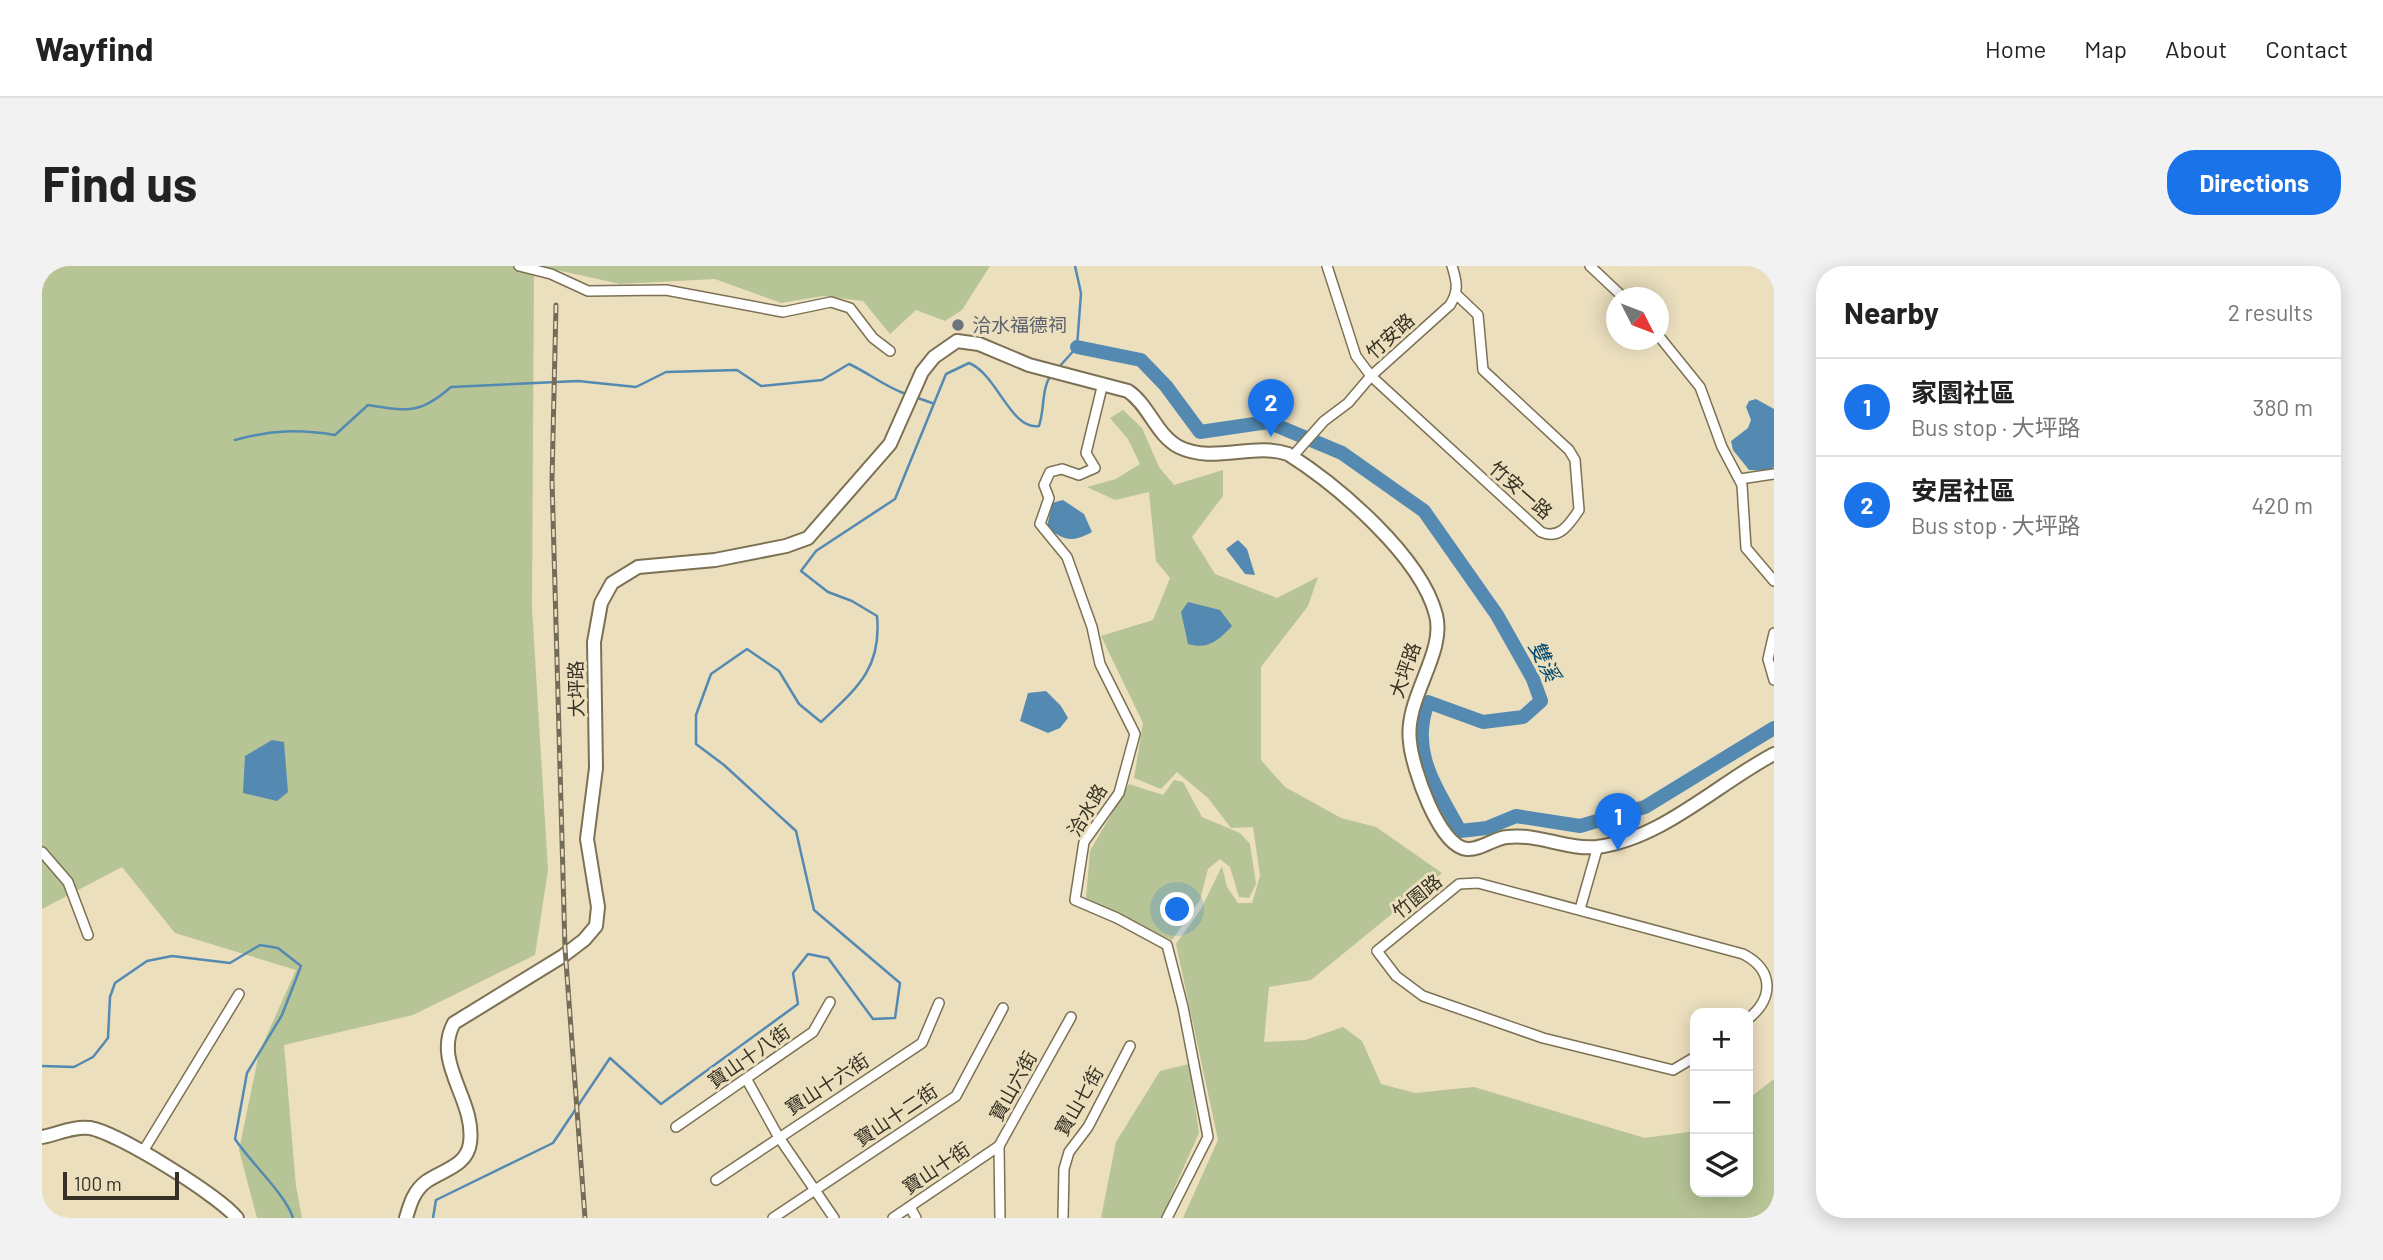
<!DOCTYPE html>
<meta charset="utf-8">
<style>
:root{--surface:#fff;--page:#f2f2f2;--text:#222;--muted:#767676;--line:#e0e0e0;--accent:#1a73e8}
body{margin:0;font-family:Barlow,"Noto Sans TC",sans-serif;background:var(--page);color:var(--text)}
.controls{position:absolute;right:21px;bottom:21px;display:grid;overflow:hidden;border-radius:14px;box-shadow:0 4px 18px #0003}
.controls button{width:63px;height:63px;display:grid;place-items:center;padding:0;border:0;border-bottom:2px solid var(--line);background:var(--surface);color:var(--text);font:35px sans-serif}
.compass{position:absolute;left:1564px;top:21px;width:63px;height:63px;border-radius:50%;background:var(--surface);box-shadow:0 4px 18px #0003;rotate:132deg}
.scale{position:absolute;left:21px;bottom:18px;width:116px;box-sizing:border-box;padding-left:7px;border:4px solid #363124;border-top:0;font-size:19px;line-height:24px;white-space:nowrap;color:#363124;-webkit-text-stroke:5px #ebdfbe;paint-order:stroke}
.you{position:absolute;left:1136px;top:644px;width:24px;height:24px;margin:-18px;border:5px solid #fff;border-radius:50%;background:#1a73e8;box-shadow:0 0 0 10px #1a73e833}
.badge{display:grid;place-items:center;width:46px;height:46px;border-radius:50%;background:var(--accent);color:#fff;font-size:23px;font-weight:700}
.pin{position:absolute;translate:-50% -58px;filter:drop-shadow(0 2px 4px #0008)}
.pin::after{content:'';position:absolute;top:37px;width:24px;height:21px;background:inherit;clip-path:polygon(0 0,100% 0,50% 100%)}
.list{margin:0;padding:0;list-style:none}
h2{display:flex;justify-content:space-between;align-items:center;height:91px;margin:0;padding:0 28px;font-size:30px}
h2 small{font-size:23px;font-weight:400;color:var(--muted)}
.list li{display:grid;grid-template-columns:46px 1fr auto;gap:21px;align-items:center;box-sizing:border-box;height:98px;padding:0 28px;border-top:2px solid var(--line)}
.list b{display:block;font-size:26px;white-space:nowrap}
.list p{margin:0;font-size:23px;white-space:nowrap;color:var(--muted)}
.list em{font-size:23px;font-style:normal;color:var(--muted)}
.icon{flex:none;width:38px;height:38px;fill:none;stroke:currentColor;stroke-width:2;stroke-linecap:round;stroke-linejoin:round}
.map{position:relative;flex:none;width:1732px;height:952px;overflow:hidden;border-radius:28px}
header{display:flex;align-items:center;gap:42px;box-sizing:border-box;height:98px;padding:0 35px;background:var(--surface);border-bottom:2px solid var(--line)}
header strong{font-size:33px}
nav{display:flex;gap:38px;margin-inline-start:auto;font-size:24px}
.intro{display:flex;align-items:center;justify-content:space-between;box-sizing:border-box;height:168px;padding:0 42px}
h1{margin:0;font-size:49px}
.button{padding:18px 32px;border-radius:28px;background:var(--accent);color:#fff;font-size:24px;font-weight:700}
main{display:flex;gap:42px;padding:0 42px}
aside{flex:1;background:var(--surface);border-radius:28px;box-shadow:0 4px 18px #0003}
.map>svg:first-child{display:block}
.green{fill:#b7c496}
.water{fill:#548ab2}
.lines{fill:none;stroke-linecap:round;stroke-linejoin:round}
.stream{stroke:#548ab2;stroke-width:2.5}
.river{stroke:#548ab2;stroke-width:14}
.street-casing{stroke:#7c7153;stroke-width:12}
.secondary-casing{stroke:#7c7153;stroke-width:16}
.street{stroke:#fff;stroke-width:9}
.secondary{stroke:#fff;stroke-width:12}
.rail-casing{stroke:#746c59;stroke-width:5}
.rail{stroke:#ebdfbe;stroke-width:2.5;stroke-dasharray:8;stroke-linecap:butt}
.worship-dot{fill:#6b7280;stroke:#ebdfbe;stroke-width:2.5}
.labels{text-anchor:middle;stroke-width:6;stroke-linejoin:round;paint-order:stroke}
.worship-label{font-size:19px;fill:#5b616d;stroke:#ebdfbe;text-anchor:start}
.street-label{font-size:19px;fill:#363124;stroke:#ebdfbe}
.water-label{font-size:21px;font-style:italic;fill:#044b72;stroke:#ebdfbe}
</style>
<header>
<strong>Wayfind</strong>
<nav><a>Home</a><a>Map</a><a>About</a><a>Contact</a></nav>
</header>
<div class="intro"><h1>Find us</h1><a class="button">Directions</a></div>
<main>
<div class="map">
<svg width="1732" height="952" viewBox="0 0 1732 952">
<rect width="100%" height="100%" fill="#ebdfbe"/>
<g class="green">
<path d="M0 0H492L490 342 506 604 493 689 371 749 242 779 254 920 260 952H215L197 884 217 787 254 704 133 667 80 601 0 643Z"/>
<path d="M497 0H948L920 44 903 55 874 44 848 68 821 35 781 30 739 37 673 13 578 18Z"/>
<path d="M1081 144 1100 162 1117 201 1132 219 1181 204V230L1150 271 1173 308 1235 332 1276 311 1266 340 1219 401V494L1243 521 1299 552 1334 561 1400 607 1269 714 1227 721 1222 776 1263 774 1301 761 1320 775 1339 818 1373 827 1432 821 1603 872 1653 865V926H1706V833L1732 813V952H1141L1176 874 1134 678 1159 643 1180 600 1185 621 1196 637H1210L1218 610 1211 561 1189 562 1166 532 1135 506 1119 523 1092 512 1101 457 1059 370 1111 354 1128 312 1114 295 1107 226 1073 234 1045 221 1074 213 1098 198 1086 173 1068 152Z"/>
<path d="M1132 514 1141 516 1160 551 1198 567 1208 578 1214 618 1207 632 1197 631 1188 601 1178 593 1166 603 1158 634 1130 674 1044 632 1048 585 1087 518 1121 529Z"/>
<path d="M1147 798 1157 867 1119 952H1059L1074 876 1118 805Z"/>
</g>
<g class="water">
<path d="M1714 133 1732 143V201L1726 205 1707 204 1691 184 1689 175 1706 162 1709 154 1704 141 1707 135Z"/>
<path d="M1021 234 1042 248 1050 266C1030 277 1022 275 1005 261L1010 237Z"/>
<path d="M1196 274 1205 283 1213 309 1203 308 1184 283Z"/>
<path d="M1146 336 1178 344 1190 360C1177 374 1166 384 1146 378L1139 346Z"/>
<path d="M1004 425 1019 440 1026 452 1018 462 1006 467 978 455 986 427Z"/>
<path d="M230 474 242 476 246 526 235 535 201 527 203 490Z"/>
</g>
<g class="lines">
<g class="stream">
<path d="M1017 101 1035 81 1039 27 1033 0"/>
<path d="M873 131 890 137"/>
<path d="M193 174C229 164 257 163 293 169L326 139C366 145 377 149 409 121L536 115 594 121 624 106 695 104 719 120 780 114 807 98C827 107 843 121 864 128"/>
<path d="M0 800 32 801 51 791 66 772 68 731 73 717 105 695 130 690 188 697 218 679 236 682 259 700 240 749 205 807 193 873C208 896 245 930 251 952"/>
<path d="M391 952 394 934 511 877 568 792 619 838 756 738 751 707 766 688 786 692 831 753 853 752 858 717 772 644 754 565 682 499 654 478V449L669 408 705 383 737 405 757 438 779 456C814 423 840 403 835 350L810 335 786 326 759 305 774 285 853 233 904 108 927 97C955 108 969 165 997 160 1003 143 999 121 1010 108"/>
</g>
<path class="river" d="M1035 81 1099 94 1124 120 1158 166 1226 156 1300 187 1382 245 1455 349 1491 413 1499 435 1481 451 1441 456 1386 436C1367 487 1395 522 1418 565L1445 562 1474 550 1538 560 1603 541 1732 462"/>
<defs>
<g id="street">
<path d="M477 0 509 8 546 25 624 24 741 46 789 36 808 42 831 72 848 85"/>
<path d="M1285 0 1314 90 1329 110 1499 266C1517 274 1527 259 1537 244L1533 194 1527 184 1441 104 1436 49 1415 29"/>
<path d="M1548 0 1582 32"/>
<path d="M1616 69 1658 121 1680 181 1700 219 1704 282 1732 315"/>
<path d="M1061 117 1044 187 1053 202 1037 209 1020 203 1008 206 1002 219 1007 232 998 258 1025 291 1050 361 1058 398 1093 468 1077 527 1042 576 1033 634 1075 652 1125 679 1141 741 1166 871 1125 952"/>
<path d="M1250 191 1282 155 1306 137 1329 110 1408 39C1417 25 1415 16 1410 0"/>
<path d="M1698 213 1732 208"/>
<path d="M1732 367 1726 393 1732 414"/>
<path d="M0 586 26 616 46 669"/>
<path d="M1538 643 1556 580"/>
<path d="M1653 791 1631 804 1501 772 1381 730 1354 710 1335 685 1417 618 1436 617 1701 688C1732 704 1732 732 1706 753"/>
<path d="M705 814 736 870 792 952"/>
<path d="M634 861 771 766 788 736"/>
<path d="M100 887 197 728"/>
<path d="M674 914 880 777 897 737"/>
<path d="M868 941 874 952"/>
<path d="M731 952 914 830 961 742"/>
<path d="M851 952 957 880"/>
<path d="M958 952 957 880 1029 751"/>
<path d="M1021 952 1022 903 1027 886 1046 861 1088 780"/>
</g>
<g id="secondary">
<path d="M0 871C16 868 31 860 48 862 76 867 176 929 195 952"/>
<path d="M364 952C368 938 372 924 385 915 401 904 425 900 428 877 434 834 390 797 412 757L521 690 542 674 554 660 556 641 545 573 554 502 552 376 559 337 570 317 596 301 673 294 744 280 766 272 848 178 880 106 892 91 915 75 937 78 987 99 1086 125C1107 139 1114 169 1137 181 1171 198 1212 176 1246 188 1295 219 1379 290 1394 349 1404 388 1362 432 1368 476 1370 501 1397 581 1425 583 1439 584 1452 572 1465 571 1495 567 1525 584 1555 581 1620 573 1675 518 1732 488"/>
</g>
</defs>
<use href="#street" class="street-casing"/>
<use href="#secondary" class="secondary-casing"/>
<use href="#street" class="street"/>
<use href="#secondary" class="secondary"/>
<defs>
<path id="rail" d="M514 39 510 214 523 682 543 952"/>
</defs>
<use href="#rail" class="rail-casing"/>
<use href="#rail" class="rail"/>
</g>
<circle class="worship-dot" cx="916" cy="59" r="7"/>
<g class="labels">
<g class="worship-label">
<text x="930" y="66">洽水福德祠</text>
</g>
<g class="street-label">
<text transform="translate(1348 70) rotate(-42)" y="7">竹安路</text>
<text transform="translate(1479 224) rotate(41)" y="7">竹安一路</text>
<text transform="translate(1363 404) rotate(-71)" y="7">大坪路</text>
<text transform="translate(534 423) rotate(-91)" y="7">大坪路</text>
<text transform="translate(1045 544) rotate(-59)" y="7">洽水路</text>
<text transform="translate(1375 630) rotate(-39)" y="7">竹園路</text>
<text transform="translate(707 790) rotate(-35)" y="7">寶山十八街</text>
<text transform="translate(785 818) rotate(-33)" y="7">寶山十六街</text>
<text transform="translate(971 820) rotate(-61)" y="7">寶山六街</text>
<text transform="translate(1037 835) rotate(-60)" y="7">寶山七街</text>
<text transform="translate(854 849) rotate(-34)" y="7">寶山十二街</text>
<text transform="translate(894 902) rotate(-34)" y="7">寶山十街</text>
</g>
<g class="water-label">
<text transform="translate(1502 395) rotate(63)" y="7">雙溪</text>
</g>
</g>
</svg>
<div class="controls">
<button>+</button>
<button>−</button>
<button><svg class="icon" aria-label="layers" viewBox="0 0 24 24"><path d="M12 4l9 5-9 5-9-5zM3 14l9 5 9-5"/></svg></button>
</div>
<svg class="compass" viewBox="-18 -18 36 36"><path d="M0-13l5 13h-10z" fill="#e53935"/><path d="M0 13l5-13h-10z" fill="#767676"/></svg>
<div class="scale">100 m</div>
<div class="you"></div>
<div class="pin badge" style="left:1576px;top:585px">1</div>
<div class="pin badge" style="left:1229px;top:171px">2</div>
</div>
<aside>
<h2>Nearby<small>2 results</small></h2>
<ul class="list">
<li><span class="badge">1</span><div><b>家園社區</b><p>Bus stop · 大坪路</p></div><em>380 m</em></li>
<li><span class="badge">2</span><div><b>安居社區</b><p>Bus stop · 大坪路</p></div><em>420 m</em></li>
</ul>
</aside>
</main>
